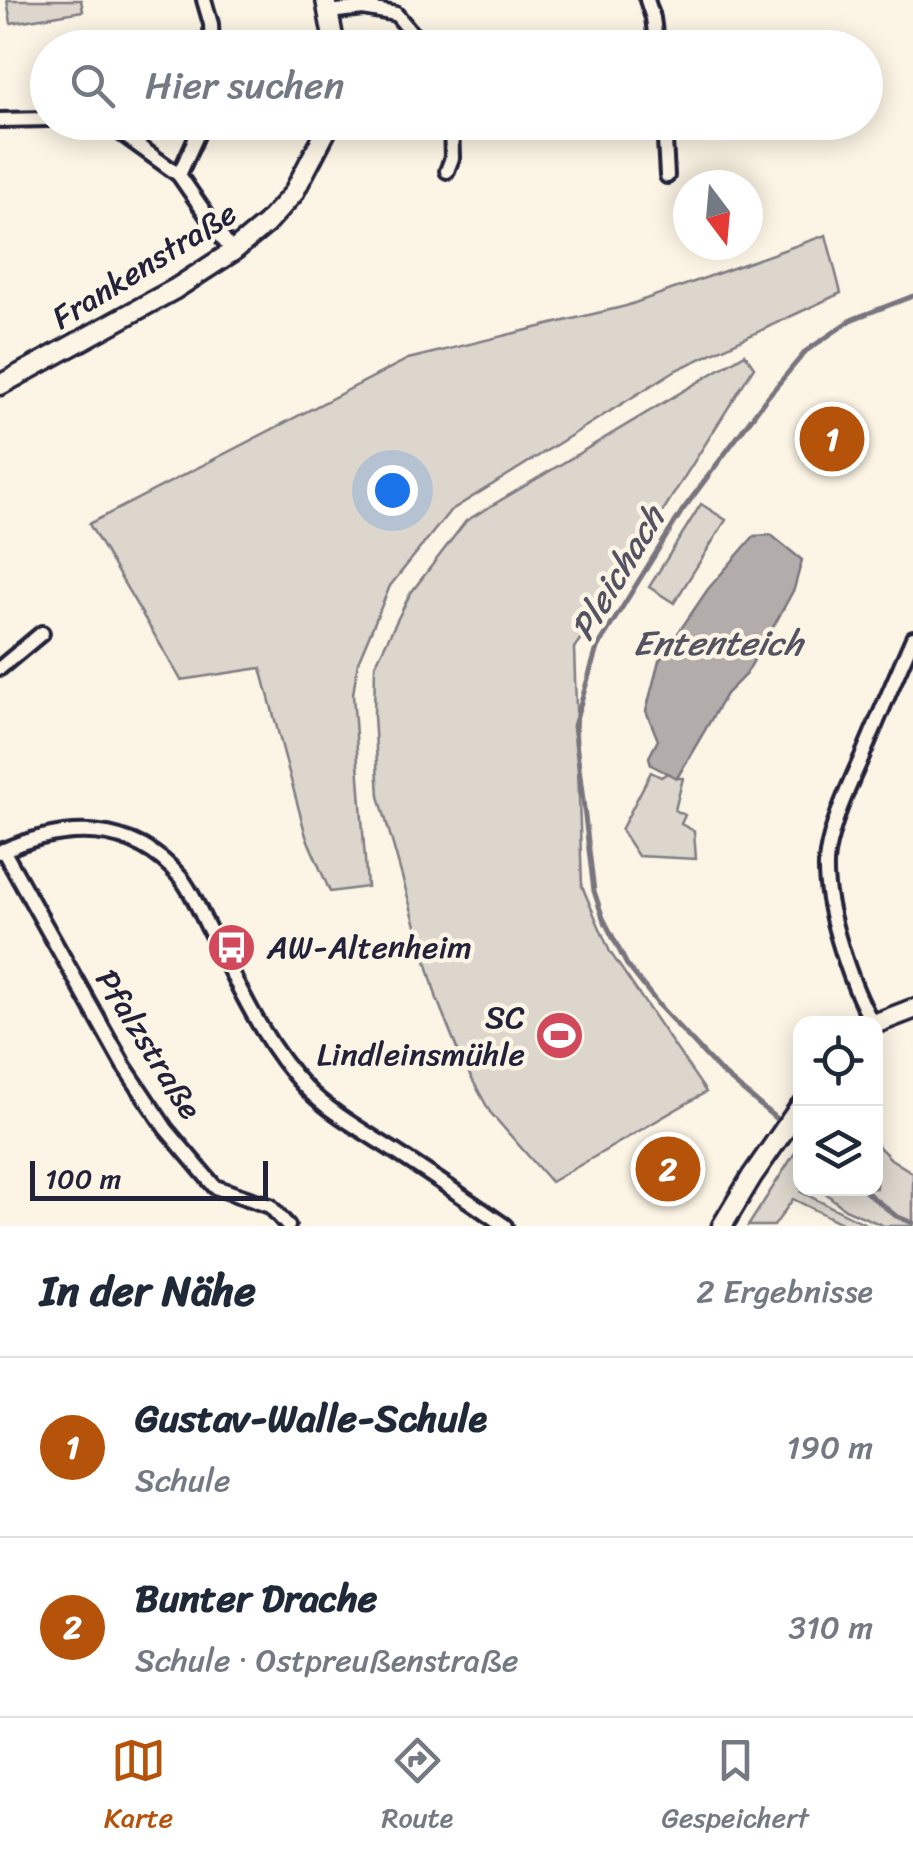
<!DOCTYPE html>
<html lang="de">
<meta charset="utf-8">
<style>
:root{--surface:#fff;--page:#f2f2f3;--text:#1f2937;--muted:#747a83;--line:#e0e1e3;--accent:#b45309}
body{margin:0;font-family:Sriracha,sans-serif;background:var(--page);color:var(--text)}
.controls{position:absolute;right:30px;bottom:30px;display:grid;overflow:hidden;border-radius:20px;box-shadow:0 5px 25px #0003}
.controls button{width:90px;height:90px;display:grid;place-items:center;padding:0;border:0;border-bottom:2px solid var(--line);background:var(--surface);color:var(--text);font:50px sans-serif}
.compass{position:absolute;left:673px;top:170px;width:90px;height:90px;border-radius:50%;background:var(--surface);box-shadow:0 5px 25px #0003;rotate:164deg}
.scale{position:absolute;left:30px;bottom:25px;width:238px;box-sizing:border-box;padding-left:10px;border:5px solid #22223b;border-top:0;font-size:28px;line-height:35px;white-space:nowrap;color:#22223b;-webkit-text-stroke:8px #fcf5e5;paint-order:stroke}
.you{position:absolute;left:392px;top:490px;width:35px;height:35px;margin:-25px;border:8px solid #fff;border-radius:50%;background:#1a73e8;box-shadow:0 0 0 15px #1a73e833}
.badge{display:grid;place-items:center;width:65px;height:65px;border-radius:50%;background:var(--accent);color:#fff;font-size:32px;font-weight:700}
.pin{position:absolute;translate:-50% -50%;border:5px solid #fff;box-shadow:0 2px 10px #0006}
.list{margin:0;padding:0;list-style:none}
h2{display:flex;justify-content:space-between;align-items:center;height:130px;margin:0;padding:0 40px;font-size:42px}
h2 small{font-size:32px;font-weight:400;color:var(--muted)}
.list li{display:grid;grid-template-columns:65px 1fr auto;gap:30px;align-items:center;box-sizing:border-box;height:180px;padding:0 40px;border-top:2px solid var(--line)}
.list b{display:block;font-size:38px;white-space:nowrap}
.list p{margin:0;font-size:32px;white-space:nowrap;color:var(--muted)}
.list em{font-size:32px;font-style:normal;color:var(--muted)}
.icon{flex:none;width:55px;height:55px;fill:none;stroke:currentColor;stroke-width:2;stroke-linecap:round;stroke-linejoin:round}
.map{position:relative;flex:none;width:913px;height:1226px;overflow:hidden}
.search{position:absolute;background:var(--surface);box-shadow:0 5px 25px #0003;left:30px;right:30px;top:30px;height:110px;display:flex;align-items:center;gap:25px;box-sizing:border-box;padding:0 35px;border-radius:55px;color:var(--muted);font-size:38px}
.sheet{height:490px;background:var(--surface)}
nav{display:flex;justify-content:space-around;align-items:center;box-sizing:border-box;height:140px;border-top:2px solid var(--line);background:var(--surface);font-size:28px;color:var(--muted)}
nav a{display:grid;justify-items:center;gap:5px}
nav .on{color:var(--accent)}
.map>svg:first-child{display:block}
.green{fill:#dcd6cc;stroke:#7f7c84;stroke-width:2.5}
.water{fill:#b2adab;stroke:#78757e;stroke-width:2.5}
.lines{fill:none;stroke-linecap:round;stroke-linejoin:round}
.stream{stroke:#78757e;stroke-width:5}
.street-casing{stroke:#22223b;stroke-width:20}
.secondary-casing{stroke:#22223b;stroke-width:25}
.street{stroke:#fcf5e5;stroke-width:12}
.secondary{stroke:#fcf5e5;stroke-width:18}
.labels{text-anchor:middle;stroke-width:9;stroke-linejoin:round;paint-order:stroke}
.street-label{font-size:32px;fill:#22223b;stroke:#fcf5e5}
.poi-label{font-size:32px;fill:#22223b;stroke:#fcf5e5;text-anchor:start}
.water-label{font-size:35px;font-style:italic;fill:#545362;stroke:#fcf5e5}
</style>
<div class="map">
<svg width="913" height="1226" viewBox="0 0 913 1226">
<rect width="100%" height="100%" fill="#fcf5e5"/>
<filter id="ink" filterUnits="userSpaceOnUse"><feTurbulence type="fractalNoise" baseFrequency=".01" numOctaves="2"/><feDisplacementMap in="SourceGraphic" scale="20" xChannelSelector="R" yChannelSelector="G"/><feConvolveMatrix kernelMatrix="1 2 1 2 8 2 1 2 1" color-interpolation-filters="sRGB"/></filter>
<g filter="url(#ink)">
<g class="green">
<path d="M7 0H81L83 11 11 23Z"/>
<path d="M826 235 841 293 676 370 450 511 390 586 358 662 353 694 367 887 330 892 306 836 261 668 181 680 89 524 408 359 626 306Z"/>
<path d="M745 354 754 367 594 620 574 648 582 886 610 952 706 1092 551 1182 490 1112 461 1059 437 999 379 796 374 716 375 665 410 594 466 521Z"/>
<path d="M701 504 726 520 674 603 649 587Z"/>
<path d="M651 772 661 777 669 772 677 778H683L675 810 685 815 681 824 694 831 696 859 638 856 621 830Z"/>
<path d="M876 1144 891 1159 913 1173V1226H884L845 1209 820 1189 876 1188Z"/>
<path d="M800 1145V1188L804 1189 801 1192 870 1226H848L793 1199 774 1226H748Z"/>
</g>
<path class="water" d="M771 535 802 560 794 589 775 624 746 674 726 694 677 778 651 765 649 757 658 740 646 711 659 661 708 589 754 536Z"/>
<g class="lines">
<g class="stream">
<path d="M800 1139 720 1071 662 1009 627 965 603 918 594 891 574 726 597 648 682 511 765 400 806 351 853 319 913 296"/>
<path d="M861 1188 896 1216 913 1223"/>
</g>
<defs>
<g id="street">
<path d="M204 0 211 24 212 48"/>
<path d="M647 0 653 18 657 48"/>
<path d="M329 12 363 8 396 14 424 48"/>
<path d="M0 120 48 119"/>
<path d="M71 122 118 131 179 175"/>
<path d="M203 122 179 175 232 252"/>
<path d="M664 122 667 176"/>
<path d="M447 171 452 158 451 122"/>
<path d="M0 668 42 633"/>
<path d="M3 850 124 1066 166 1129 215 1187 270 1206 288 1226"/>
<path d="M0 852C64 823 132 820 181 878 193 893 201 914 210 931 238 984 263 1043 305 1087 329 1112 363 1131 391 1149 430 1174 468 1200 505 1226"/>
<path d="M873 1024C851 986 820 897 827 854 833 819 850 784 864 752 880 714 896 676 913 638"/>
</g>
<g id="secondary">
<path d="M326 0 335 48"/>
<path d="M0 385 175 289 232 252 266 224 293 194 326 131 328 122"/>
<path d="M874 1024 913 1009"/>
<path d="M722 1226 752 1176 800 1107"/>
</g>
</defs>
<use href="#street" class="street-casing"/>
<use href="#secondary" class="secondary-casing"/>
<use href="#street" class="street"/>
<use href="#secondary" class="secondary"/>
</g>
</g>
<defs>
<symbol id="bus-disc" viewBox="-11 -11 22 22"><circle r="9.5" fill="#d1495b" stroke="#fcf5e5"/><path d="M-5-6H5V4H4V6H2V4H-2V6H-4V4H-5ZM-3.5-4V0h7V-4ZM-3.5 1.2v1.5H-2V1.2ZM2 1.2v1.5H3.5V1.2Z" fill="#fff"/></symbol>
<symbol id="stadium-disc" viewBox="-11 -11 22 22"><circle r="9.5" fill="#d1495b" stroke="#fcf5e5"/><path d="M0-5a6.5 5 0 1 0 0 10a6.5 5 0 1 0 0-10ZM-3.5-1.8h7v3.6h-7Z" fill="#fff"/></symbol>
</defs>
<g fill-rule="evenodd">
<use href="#bus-disc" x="204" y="920" width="55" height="55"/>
<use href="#stadium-disc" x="532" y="1008" width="55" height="55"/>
</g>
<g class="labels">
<g class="street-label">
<text transform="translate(144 265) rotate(-32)" y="11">Frankenstraße</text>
<text transform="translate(149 1044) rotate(58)" y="11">Pfalzstraße</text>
</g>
<g class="poi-label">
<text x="267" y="958">AW-Altenheim</text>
<text x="525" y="1028" text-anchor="end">SC<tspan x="525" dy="37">Lindleinsmühle</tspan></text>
</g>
<g class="water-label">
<text transform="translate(617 573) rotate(-59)" y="12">Pleichach</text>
<text x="718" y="655">Ententeich</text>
</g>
</g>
</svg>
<div class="controls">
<button><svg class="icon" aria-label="locate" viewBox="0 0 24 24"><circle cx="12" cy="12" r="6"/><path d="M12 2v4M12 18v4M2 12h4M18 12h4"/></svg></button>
<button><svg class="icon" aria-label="layers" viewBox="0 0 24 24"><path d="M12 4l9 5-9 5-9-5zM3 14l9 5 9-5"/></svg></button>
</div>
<svg class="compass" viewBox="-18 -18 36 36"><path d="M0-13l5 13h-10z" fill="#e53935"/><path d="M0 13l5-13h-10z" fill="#747a83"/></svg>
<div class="scale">100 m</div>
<div class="you"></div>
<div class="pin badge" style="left:832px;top:439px">1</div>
<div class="pin badge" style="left:668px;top:1169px">2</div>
<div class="search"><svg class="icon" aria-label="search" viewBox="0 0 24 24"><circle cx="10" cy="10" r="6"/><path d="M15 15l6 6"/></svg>Hier suchen</div>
</div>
<section class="sheet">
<h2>In der Nähe<small>2 Ergebnisse</small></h2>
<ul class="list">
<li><span class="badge">1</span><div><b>Gustav-Walle-Schule</b><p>Schule</p></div><em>190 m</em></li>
<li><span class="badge">2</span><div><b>Bunter Drache</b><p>Schule · Ostpreußenstraße</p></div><em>310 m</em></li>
</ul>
</section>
<nav>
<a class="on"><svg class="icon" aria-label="map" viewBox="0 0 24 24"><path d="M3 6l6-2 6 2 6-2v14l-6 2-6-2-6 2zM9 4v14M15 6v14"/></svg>Karte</a>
<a><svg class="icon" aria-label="directions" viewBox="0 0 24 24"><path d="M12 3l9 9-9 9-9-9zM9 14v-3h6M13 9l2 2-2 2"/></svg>Route</a>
<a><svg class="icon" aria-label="saved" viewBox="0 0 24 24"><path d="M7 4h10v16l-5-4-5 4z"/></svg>Gespeichert</a>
</nav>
